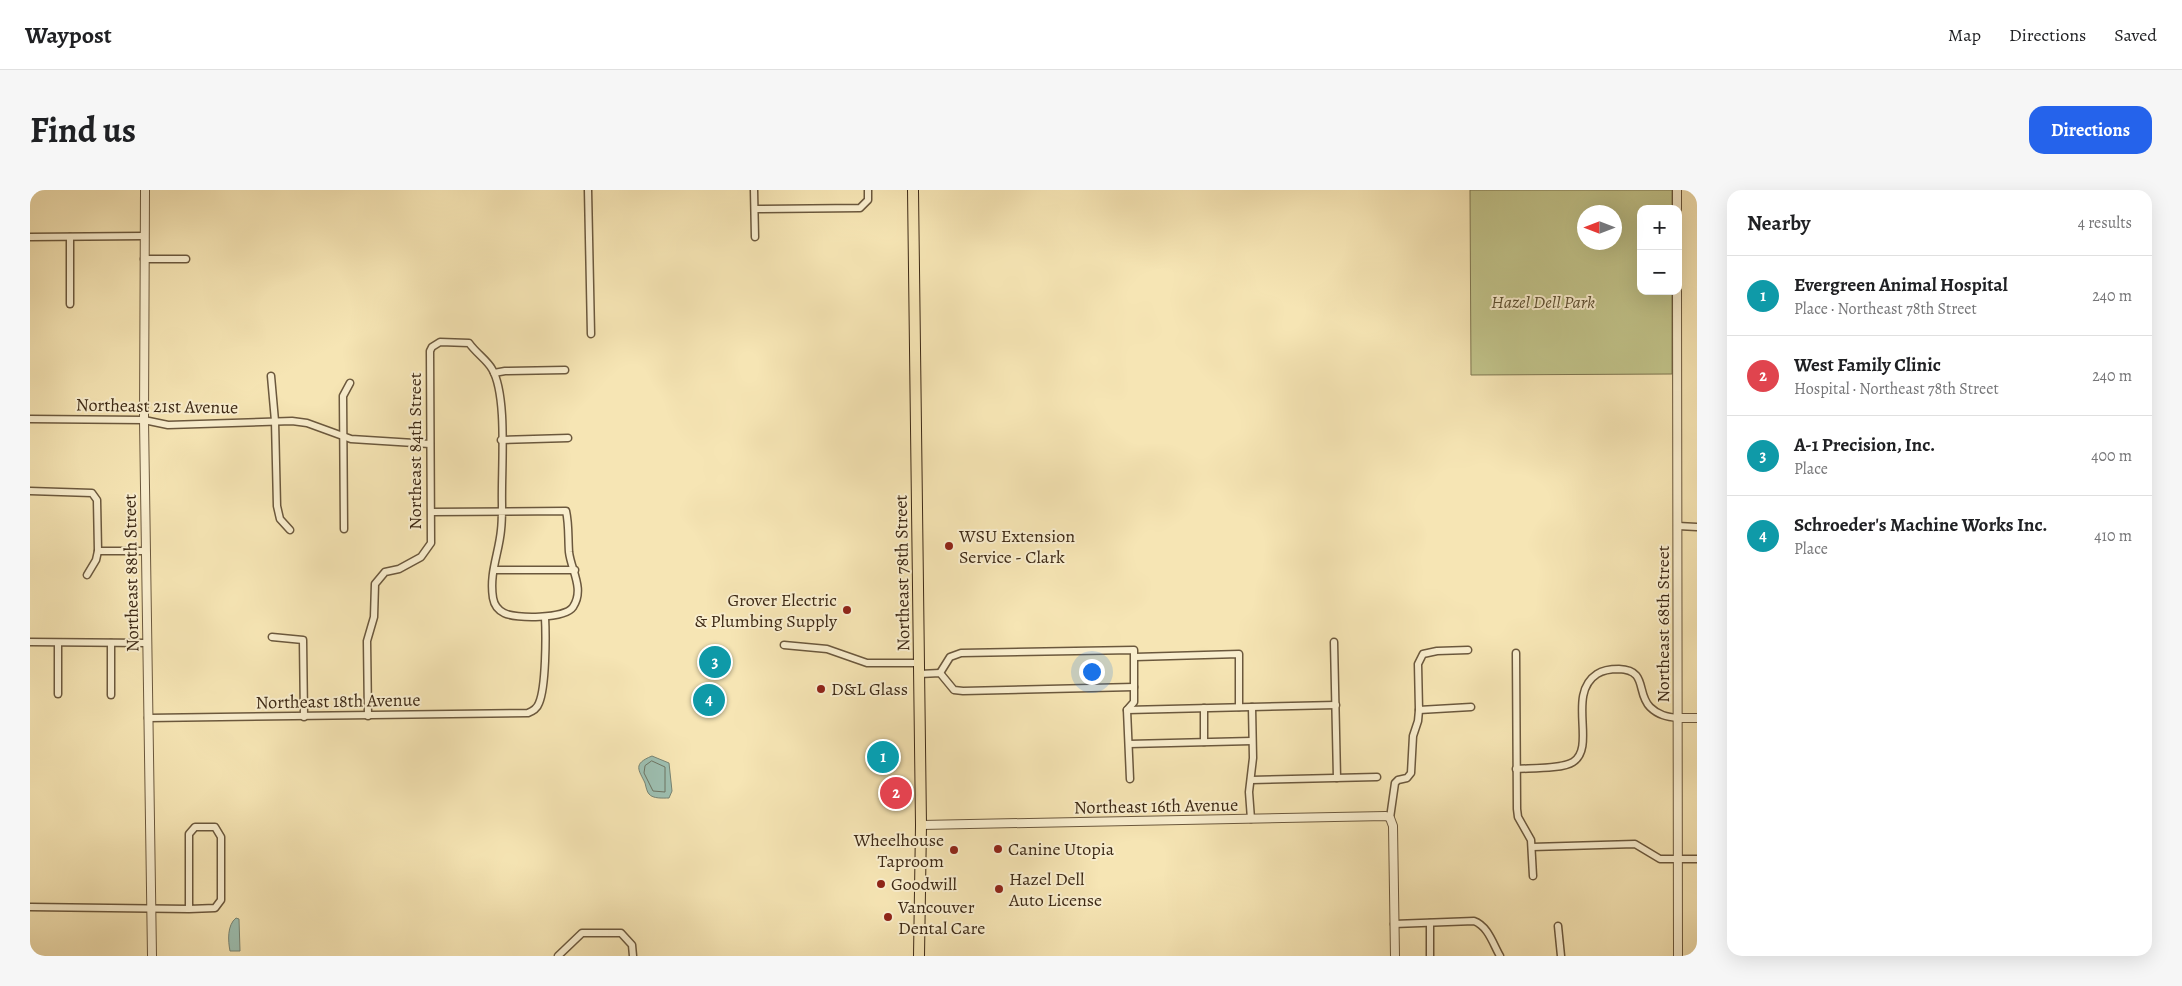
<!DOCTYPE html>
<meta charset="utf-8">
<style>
:root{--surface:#fff;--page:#f6f6f6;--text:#202124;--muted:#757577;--line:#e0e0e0;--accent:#2563eb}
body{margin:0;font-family:Alegreya,serif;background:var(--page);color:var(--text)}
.controls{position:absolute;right:15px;top:15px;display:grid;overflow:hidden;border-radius:10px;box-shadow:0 5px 20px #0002}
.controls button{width:45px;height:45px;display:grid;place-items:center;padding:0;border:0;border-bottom:1px solid var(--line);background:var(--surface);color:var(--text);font:25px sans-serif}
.compass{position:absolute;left:1547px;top:15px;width:45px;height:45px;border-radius:50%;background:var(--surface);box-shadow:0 5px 20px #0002;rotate:270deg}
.you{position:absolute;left:1061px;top:481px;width:18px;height:18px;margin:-12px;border:4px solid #fff;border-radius:50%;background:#1a73e8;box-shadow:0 0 0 8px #1a73e833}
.badge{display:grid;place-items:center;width:32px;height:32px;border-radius:50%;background:var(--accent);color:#fff;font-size:16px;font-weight:700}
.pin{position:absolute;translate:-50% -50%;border:2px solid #fff;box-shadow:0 1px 5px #0006}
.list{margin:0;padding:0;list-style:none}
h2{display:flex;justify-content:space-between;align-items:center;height:65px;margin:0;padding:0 20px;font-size:21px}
h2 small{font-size:16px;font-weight:400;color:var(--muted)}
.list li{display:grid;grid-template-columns:32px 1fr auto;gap:15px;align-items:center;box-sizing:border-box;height:80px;padding:0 20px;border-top:1px solid var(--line)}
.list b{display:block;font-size:19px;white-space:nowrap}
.list p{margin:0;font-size:16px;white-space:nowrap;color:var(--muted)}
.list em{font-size:16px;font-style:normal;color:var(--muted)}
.map{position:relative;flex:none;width:1667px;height:766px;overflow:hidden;border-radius:15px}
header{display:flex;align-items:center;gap:30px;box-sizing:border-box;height:70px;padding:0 25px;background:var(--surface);border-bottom:1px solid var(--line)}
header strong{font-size:24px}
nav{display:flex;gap:28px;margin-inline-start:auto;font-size:18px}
.intro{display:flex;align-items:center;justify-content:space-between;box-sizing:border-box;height:120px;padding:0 30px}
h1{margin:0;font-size:35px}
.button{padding:12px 22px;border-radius:15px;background:var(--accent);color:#fff;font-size:18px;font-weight:700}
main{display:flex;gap:30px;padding:0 30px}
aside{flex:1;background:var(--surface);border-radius:15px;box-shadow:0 5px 20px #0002}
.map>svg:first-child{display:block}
.green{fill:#c1c38a;stroke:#7f7650;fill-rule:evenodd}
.water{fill:#9dbfb1;stroke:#778373}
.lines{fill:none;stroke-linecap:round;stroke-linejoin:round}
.shore{stroke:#6d7463;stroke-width:1}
.minor-casing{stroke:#6b583d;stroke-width:9}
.tertiary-casing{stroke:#6b583d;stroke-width:10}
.primary-casing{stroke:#3d2915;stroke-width:12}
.minor{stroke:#f9eece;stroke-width:6}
.tertiary{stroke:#f9eece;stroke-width:8}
.primary{stroke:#f6e5b4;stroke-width:10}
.poi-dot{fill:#8f2418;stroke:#f9eece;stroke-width:2}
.labels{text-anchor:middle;stroke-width:4;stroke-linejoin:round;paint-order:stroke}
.park-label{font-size:18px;font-style:italic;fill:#5e5032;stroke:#f9eece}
.street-label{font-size:18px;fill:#3d2915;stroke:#f9eece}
.poi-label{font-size:18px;fill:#3d2915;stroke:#f9eece;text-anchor:start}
</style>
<header>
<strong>Waypost</strong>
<nav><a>Map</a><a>Directions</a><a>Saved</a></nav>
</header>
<div class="intro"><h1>Find us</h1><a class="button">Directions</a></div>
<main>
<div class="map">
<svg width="1667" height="766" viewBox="0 0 1667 766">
<rect width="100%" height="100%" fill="#f6e5b4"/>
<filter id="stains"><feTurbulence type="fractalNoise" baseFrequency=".004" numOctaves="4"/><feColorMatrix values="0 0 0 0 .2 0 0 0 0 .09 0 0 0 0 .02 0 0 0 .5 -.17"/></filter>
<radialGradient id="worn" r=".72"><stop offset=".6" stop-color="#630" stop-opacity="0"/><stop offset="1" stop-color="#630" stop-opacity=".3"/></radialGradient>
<path class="green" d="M1440 0H1642V19H1611V101H1642V184L1441 185ZM1554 22H1584V52H1554Z"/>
<g class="water">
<path d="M622 566 639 573 642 601 639 608C633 608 623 609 619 604 617 602 616 597 615 593 609 580 602 574 622 566Z"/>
<path d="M206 728 209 729 210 761H200C198 751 197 735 206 728Z"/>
</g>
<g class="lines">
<path class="shore" d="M622 571 635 577V602L623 601 614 583 615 576Z"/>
<defs>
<g id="minor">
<path d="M558 0 561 144"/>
<path d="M724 0 725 47"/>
<path d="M725 19 830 18 838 10V0"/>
<path d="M0 47 114 46"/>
<path d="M40 47V114"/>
<path d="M114 69H156"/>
<path d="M464 183 475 181 535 180"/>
<path d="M241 186 245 231 247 316 250 329 260 340"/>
<path d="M0 229 114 230 138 235 262 231 277 233 321 249 400 254"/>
<path d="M471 250 538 248"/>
<path d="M0 301 62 303 67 310 68 361H116"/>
<path d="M1648 336 1667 337"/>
<path d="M314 339 313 206 320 193"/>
<path d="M464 380H545"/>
<path d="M57 385 66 370 68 361"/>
<path d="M242 447 273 450 274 527"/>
<path d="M0 452 117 453"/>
<path d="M1304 452 1307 588"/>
<path d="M754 455 797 459 837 473H890"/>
<path d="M1438 460 1407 461 1393 464 1388 474 1389 520 1441 517"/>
<path d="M1486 463 1487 619 1488 627 1501 650 1503 686"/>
<path d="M1105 467 1209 464V517"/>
<path d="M910 483 920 467 931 463 1104 460V512L1097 520 1100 589"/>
<path d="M890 484 910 483 924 500 933 501 1104 497"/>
<path d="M28 504V453"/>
<path d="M81 505V453"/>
<path d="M1174 518V552"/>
<path d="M1097 520 1306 515"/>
<path d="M338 526 337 451 344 427 345 394 355 382 369 379 391 367 401 353 400 161 402 157 410 152 439 153C446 163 457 170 462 179 478 206 471 280 472 314 472 322 472 332 471 340 469 363 459 383 463 408 464 414 468 420 474 423 485 429 535 429 543 417 555 399 541 380 539 362 538 348 539 334 536 321L401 322"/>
<path d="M118 528 498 523C503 521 507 519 509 513 516 497 516 446 515 427"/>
<path d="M1099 554 1222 551"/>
<path d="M1486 579C1500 578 1533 579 1543 572 1567 557 1536 504 1567 484 1573 480 1582 479 1589 479 1618 480 1606 503 1620 517 1628 525 1637 527 1648 528"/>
<path d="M1221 590 1347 587"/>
<path d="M1360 628 1365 593 1368 590 1377 588 1381 583 1383 546 1388 531 1389 520"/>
<path d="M1221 629 1219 602 1223 568 1222 517"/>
<path d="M1502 657 1605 654 1630 669H1667"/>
<path d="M0 717 159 719 185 718 191 710V647L185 637H165L159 644V719"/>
<path d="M1400 733V766"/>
<path d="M1364 734 1444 731C1458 736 1463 754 1470 766"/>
<path d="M1528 736 1531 766"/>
<path d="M528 766 552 743H591L602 755 603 766"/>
</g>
<g id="tertiary">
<path d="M115 0 114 230 122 766"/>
<path d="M1647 0V19"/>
<path d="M1647 101 1648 766"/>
<path d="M1648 528H1667"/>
<path d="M891 635 1356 626 1360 628 1363 636 1365 766"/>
</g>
<path id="primary" d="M883 0 891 635 889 766"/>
</defs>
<use href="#minor" class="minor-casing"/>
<use href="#tertiary" class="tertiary-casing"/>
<use href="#primary" class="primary-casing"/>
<use href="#minor" class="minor"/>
<use href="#tertiary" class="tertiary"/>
<use href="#primary" class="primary"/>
</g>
<g class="poi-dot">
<circle cx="919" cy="356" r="5"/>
<circle cx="817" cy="420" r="5"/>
<circle cx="791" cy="499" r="5"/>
<circle cx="968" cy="659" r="5"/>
<circle cx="924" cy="660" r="5"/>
<circle cx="851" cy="694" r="5"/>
<circle cx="969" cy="699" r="5"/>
<circle cx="858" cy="727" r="5"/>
</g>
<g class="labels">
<g class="park-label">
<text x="1513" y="118">Hazel Dell Park</text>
</g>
<g class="street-label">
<text transform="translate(127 216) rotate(1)" y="6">Northeast 21st Avenue</text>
<text transform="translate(385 261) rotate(-90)" y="6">Northeast 84th Street</text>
<text transform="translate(101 383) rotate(-91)" y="6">Northeast 88th Street</text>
<text transform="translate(872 383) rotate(-91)" y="6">Northeast 78th Street</text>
<text transform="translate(1633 434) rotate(-90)" y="6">Northeast 68th Street</text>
<text transform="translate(308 511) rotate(-1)" y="6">Northeast 18th Avenue</text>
<text transform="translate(1126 616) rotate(-1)" y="6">Northeast 16th Avenue</text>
</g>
<g class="poi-label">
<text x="929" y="352">WSU Extension<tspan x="929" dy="21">Service - Clark</tspan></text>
<text x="807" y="416" text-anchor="end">Grover Electric<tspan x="807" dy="21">&amp; Plumbing Supply</tspan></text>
<text x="801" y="505">D&amp;L Glass</text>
<text x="914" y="656" text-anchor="end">Wheelhouse<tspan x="914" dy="21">Taproom</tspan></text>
<text x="978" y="665">Canine Utopia</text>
<text x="979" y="695">Hazel Dell<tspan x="979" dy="21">Auto License</tspan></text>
<text x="861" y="700">Goodwill</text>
<text x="868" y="723">Vancouver<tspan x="868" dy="21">Dental Care</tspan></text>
</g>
</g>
<rect width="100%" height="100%" filter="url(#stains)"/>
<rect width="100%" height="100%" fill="url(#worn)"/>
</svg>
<div class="controls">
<button>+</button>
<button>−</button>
</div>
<svg class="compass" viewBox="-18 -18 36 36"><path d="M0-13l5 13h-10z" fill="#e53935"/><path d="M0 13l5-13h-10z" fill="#757577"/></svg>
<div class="you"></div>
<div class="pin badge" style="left:853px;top:567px;background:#0f9aa8">1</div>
<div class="pin badge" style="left:866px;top:603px;background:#e0444e">2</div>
<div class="pin badge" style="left:685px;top:472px;background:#0f9aa8">3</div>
<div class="pin badge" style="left:679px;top:510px;background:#0f9aa8">4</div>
</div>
<aside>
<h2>Nearby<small>4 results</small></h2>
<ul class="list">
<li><span class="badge" style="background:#0f9aa8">1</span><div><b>Evergreen Animal Hospital</b><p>Place · Northeast 78th Street</p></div><em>240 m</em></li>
<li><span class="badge" style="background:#e0444e">2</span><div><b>West Family Clinic</b><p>Hospital · Northeast 78th Street</p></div><em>240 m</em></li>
<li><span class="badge" style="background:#0f9aa8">3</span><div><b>A-1 Precision, Inc.</b><p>Place</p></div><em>400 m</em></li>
<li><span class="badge" style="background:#0f9aa8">4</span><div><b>Schroeder's Machine Works Inc.</b><p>Place</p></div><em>410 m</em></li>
</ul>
</aside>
</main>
